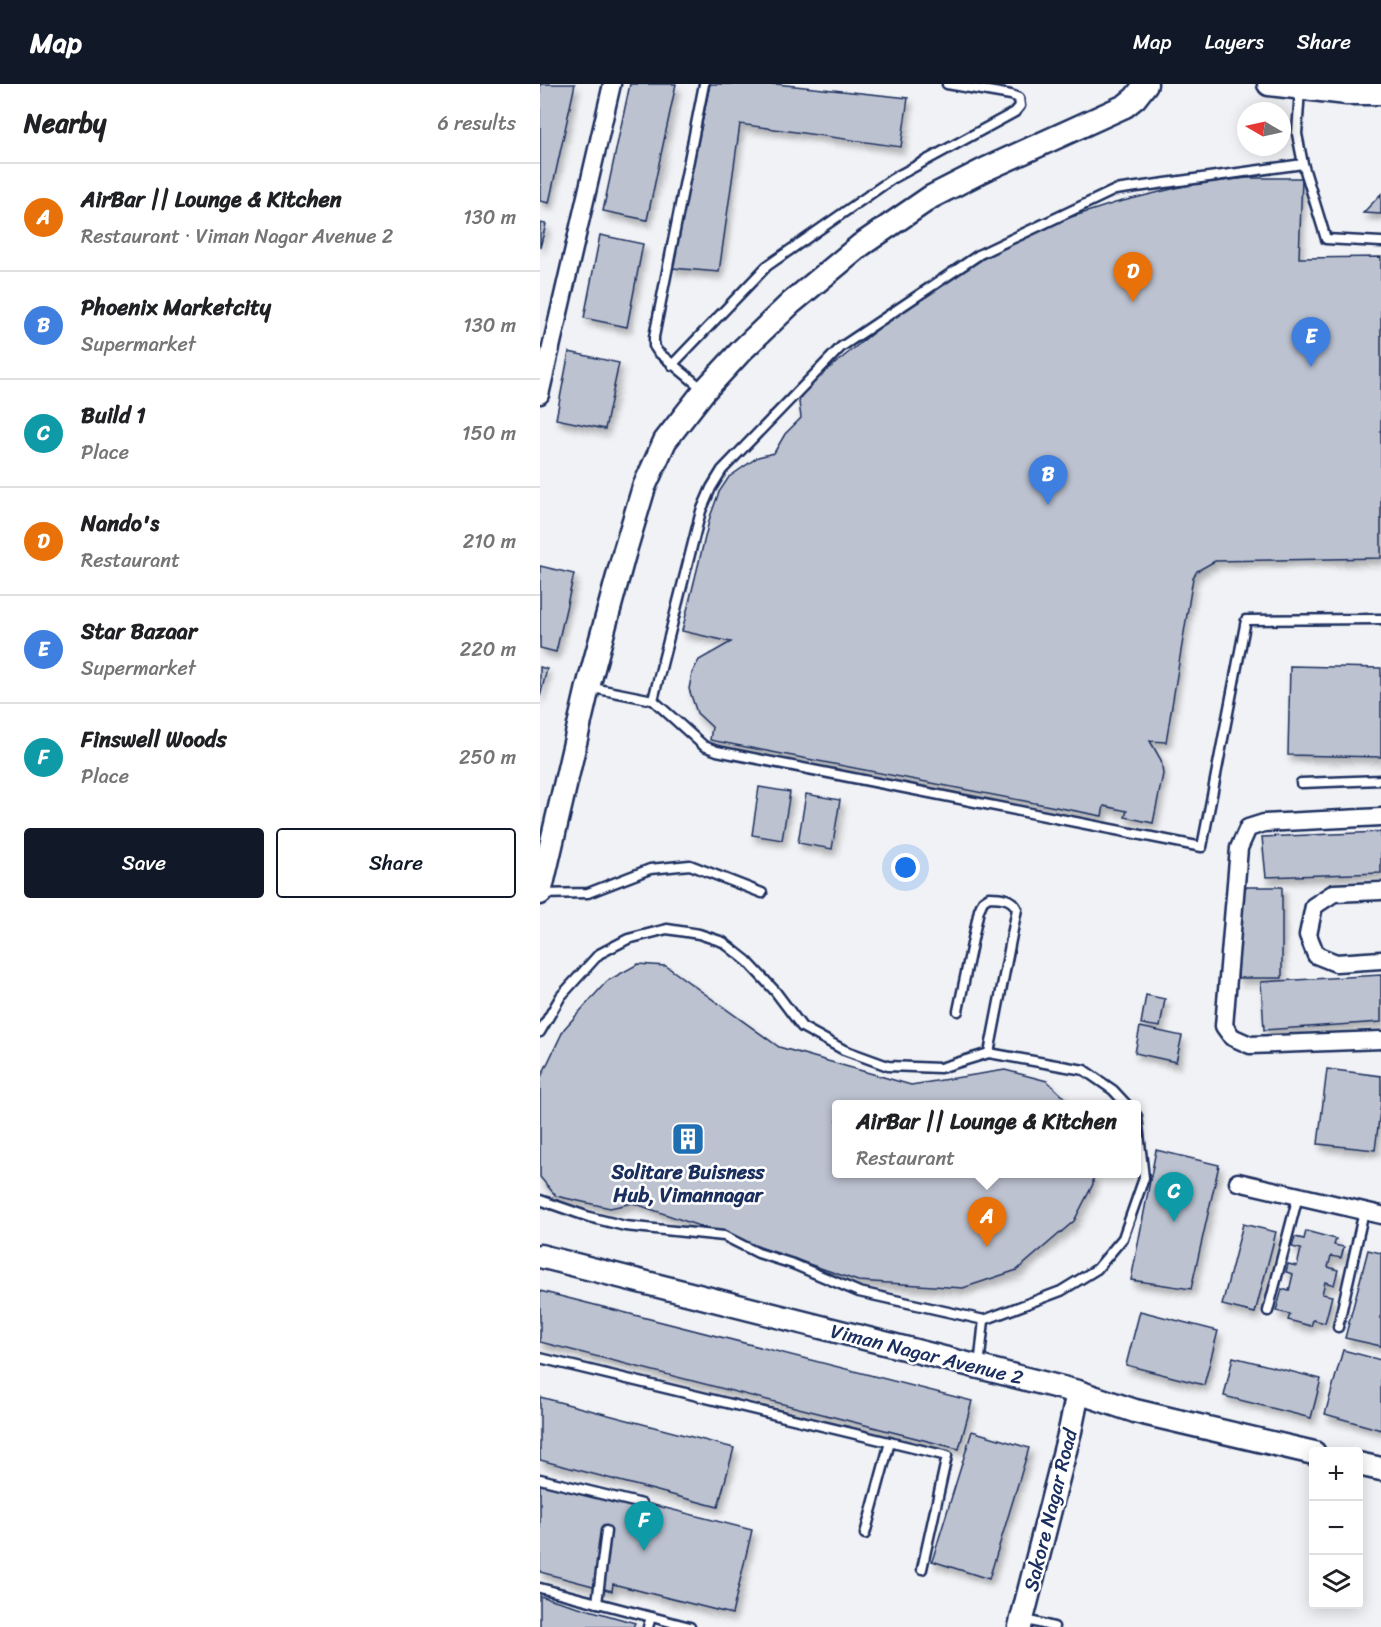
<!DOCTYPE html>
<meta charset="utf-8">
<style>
:root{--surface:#fff;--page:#f2f2f2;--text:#202124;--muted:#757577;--line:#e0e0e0;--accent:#111827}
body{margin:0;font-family:Sriracha,sans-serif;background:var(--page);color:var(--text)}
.controls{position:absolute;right:18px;bottom:18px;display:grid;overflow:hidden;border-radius:6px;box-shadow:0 3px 15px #0003}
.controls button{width:54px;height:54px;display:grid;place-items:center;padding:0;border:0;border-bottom:2px solid var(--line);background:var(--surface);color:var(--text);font:30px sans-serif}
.compass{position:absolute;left:697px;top:18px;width:54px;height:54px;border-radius:50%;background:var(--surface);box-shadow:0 3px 15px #0003;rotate:279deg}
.you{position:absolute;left:366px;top:784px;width:21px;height:21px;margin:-15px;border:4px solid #fff;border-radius:50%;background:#1a73e8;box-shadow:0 0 0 9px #1a73e833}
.badge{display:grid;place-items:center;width:39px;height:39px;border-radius:50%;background:var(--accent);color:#fff;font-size:20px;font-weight:700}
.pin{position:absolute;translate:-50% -50px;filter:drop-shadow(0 2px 3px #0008)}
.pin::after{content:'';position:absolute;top:32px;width:21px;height:18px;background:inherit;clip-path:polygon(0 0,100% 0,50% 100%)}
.popup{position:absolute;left:292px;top:1016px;width:309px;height:78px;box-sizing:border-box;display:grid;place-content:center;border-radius:6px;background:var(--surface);filter:drop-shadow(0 2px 4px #0005);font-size:20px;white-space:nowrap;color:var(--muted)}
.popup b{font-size:22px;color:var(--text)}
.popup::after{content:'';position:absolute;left:50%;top:100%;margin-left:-12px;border:12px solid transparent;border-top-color:var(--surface)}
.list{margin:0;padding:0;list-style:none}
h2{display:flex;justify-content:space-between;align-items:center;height:78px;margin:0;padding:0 24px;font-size:26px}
h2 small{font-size:20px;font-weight:400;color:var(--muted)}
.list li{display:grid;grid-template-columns:39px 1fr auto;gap:18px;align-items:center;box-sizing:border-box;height:108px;padding:0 24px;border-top:2px solid var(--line)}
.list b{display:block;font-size:22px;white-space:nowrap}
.list p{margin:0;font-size:20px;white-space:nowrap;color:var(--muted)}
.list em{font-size:20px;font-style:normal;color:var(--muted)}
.actions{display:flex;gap:12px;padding:18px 24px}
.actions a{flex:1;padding:14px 0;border:2px solid var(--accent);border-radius:6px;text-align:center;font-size:21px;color:var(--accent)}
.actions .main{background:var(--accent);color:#fff}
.icon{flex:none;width:33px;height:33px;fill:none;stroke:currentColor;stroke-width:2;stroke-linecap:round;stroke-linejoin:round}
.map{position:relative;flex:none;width:841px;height:1543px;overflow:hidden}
header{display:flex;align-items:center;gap:36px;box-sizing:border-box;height:84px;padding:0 30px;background:var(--accent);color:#fff}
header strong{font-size:28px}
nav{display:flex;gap:33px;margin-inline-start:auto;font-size:21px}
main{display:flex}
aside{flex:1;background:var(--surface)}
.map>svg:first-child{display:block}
.building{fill:#bcc2d0;stroke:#1b2f5e;stroke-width:1.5;filter:url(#shadow)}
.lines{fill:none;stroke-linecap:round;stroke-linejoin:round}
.lane-casing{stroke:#1b2f5e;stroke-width:13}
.street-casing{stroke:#1b2f5e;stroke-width:21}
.secondary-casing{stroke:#1b2f5e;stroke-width:27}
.lane{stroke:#fff;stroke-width:8}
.street{stroke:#fff;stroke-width:16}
.secondary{stroke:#fff;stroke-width:22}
.labels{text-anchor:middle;stroke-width:5;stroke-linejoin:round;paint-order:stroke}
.poi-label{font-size:20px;font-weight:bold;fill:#1b2f5e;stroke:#fff}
.street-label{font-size:20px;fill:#1b2f5e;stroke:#fff}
</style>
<header>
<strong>Map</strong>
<nav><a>Map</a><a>Layers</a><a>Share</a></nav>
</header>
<main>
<aside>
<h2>Nearby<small>6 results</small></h2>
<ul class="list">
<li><span class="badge" style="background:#e8710a">A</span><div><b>AirBar || Lounge &amp; Kitchen</b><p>Restaurant · Viman Nagar Avenue 2</p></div><em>130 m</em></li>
<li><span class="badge" style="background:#3f7fe0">B</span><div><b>Phoenix Marketcity</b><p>Supermarket</p></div><em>130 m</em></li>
<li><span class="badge" style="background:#0f9aa8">C</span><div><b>Build 1</b><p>Place</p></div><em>150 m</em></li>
<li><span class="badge" style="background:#e8710a">D</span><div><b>Nando's</b><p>Restaurant</p></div><em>210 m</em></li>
<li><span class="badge" style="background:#3f7fe0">E</span><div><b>Star Bazaar</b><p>Supermarket</p></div><em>220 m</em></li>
<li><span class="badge" style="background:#0f9aa8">F</span><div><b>Finswell Woods</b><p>Place</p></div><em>250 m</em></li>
</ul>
<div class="actions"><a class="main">Save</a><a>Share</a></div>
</aside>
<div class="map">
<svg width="841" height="1543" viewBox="0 0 841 1543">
<defs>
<filter id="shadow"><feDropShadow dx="3.5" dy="6" stdDeviation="3" flood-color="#0004"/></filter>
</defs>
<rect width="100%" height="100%" fill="#f1f2f5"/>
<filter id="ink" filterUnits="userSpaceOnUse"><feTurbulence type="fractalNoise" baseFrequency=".0167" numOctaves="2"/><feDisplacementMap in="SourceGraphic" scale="12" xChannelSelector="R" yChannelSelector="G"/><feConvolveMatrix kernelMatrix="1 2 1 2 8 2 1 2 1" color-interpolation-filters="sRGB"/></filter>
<g filter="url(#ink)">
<g class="building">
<path d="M0 0H35L9 119 0 117Z"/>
<path d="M90 0H136L107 136 63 127Z"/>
<path d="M170 0H236L368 14 361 63 200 40 179 188 132 184Z"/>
<path d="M707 94H762L759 174 841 173V474L675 477 657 487 653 494 626 658 610 657 621 676 623 690 613 739 585 733 587 727 564 722 562 732 170 656 172 643 157 629 149 605 152 589 159 576 191 558 142 547 170 433 179 408 189 393 218 373 234 369 245 350 261 334 259 318 264 305 351 234 418 188 480 155 528 134 575 119 652 100Z"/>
<path d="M841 110V130L823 129Z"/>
<path d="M0 139 6 140 0 164Z"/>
<path d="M60 151 103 160 87 243 44 234Z"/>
<path d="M29 268 79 279 65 345 16 335Z"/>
<path d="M0 482 34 490 16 568 0 564Z"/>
<path d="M750 582 841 584V673L748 671Z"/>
<path d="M0 583 7 585 0 613Z"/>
<path d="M219 703 250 708 242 756 212 751Z"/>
<path d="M266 710 300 716 292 765 258 759Z"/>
<path d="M841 748V789L726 793 722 753Z"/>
<rect x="698" y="803" width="44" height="91"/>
<path d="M98 880 126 882 239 963 371 1001 465 986 507 997 531 1020H297V1090H553V1100L534 1137 477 1186 423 1204 318 1197 93 1119 70 1124 16 1112 0 1093V995L24 945 67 897Z"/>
<path d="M841 891V938L724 946 721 898Z"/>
<path d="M606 911 625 915 620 943 601 940Z"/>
<path d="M600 943 642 952 636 978 595 969Z"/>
<path d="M787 985 841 992V1019L835 1066 778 1060Z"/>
<path d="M616 1066 679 1081 651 1205 591 1196Z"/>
<path d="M703 1140 736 1148 715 1229 682 1221Z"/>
<path d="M766 1147 796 1155 794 1161 804 1163 801 1174 791 1172 788 1183 798 1186 794 1201 785 1198 782 1210 792 1212 785 1239 773 1236 771 1242 748 1236 750 1230 736 1227 742 1205 749 1207 753 1190 746 1188 748 1180 757 1182 761 1165 752 1163 755 1153 764 1155Z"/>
<path d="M828 1166 841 1169V1262L805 1254Z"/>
<path d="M0 1207 432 1317 419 1365 0 1258Z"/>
<path d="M600 1227 678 1247 664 1301 586 1281Z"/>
<path d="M803 1266 841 1276V1346L785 1330Z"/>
<path d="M693 1273 781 1295 771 1334 684 1312Z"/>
<path d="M0 1313 194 1364 178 1423 0 1376Z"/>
<path d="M432 1347 489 1364 449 1495 392 1477Z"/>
<path d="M0 1392 212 1446 192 1530 73 1500 72 1507 0 1488Z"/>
<path d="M0 1512 95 1539 93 1543H0Z"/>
</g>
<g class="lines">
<defs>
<g id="lane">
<path d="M760 5 757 50 763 80 786 155 841 158"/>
<path d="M132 281 227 182 352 95 475 28 480 22 479 14 471 11 407 0"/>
<path d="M164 306 118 268 114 262V253L164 0"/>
<path d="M48 603 113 616 164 662 177 667 662 763 706 536 841 535"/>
<path d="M113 616 161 427 171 404 182 386 301 263 440 170 575 106 763 80"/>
<path d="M761 699 841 696"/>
<path d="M0 810 48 809 110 785 150 781 222 809"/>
<path d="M418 927 439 826 443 817 449 813C461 813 472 814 477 825L449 969"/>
<path d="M0 948 21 912 59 870 88 855 127 845 159 850 183 858 207 877 235 907 262 943 304 966 348 982 400 984 449 969 544 986 573 1006 586 1020"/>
<path d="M0 1116 49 1133 85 1142 184 1152 218 1169 253 1180 319 1208 444 1236"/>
<path d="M728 1227 758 1112"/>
<path d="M798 1243 824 1127"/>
<path d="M0 1274 407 1372 382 1485"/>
<path d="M439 1283 444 1236 521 1207 557 1185 583 1154 604 1094 597 1032"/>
<path d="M0 1395 102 1420"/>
<path d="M325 1450 350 1358"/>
<path d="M0 1504 150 1543"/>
<path d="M57 1519 66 1447"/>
<path d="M483 1535 514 1543"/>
<path d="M108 1543 111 1533"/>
</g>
<g id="street">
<path d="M0 311 72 0"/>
<path d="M841 733 724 739 708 744 699 764 684 942 692 953 710 961 841 956"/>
<path d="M841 807 794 809 774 822 768 851 776 871 796 879 841 876"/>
<path d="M698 1098 841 1131"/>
</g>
<g id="secondary">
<path d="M729 0 807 9H841"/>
<path d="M0 809 48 603 84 470 104 403 125 357 164 307 202 266 251 219 321 161 391 113 446 85 585 22 595 14 606 0"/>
<path d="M0 1172 538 1308 595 1327 774 1369"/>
<path d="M818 1380 841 1385"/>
<path d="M480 1543 530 1347 538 1308"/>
</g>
</defs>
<use href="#lane" class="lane-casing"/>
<use href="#street" class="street-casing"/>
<use href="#secondary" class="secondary-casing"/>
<use href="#lane" class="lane"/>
<use href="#street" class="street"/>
<use href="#secondary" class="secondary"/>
</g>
</g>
<defs>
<symbol id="building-square" viewBox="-11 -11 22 22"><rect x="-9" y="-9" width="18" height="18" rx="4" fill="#1f6fb2" stroke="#fff"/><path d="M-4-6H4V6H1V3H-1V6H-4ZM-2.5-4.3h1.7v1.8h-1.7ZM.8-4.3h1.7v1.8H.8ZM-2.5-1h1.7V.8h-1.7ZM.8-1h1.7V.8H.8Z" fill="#fff"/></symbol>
</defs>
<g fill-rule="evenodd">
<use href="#building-square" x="129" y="1036" width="38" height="38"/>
</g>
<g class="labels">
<g class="poi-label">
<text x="148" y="1095">Solitare Buisness<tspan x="148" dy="23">Hub, Vimannagar</tspan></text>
</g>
<g class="street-label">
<text transform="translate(387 1270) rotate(14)" y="7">Viman Nagar Avenue 2</text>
<text transform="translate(510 1426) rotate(-76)" y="7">Sakore Nagar Road</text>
</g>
</g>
</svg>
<div class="controls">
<button>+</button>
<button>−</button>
<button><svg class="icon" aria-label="layers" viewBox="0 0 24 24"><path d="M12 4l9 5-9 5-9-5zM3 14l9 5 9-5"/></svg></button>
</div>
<svg class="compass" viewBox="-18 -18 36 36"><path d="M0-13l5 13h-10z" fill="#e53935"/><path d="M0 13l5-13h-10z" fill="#757577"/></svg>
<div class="you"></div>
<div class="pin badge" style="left:447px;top:1163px;background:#e8710a">A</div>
<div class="popup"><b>AirBar || Lounge &amp; Kitchen</b>Restaurant</div>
<div class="pin badge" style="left:508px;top:421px;background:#3f7fe0">B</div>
<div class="pin badge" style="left:634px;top:1138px;background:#0f9aa8">C</div>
<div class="pin badge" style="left:593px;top:218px;background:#e8710a">D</div>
<div class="pin badge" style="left:771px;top:283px;background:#3f7fe0">E</div>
<div class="pin badge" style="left:104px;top:1467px;background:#0f9aa8">F</div>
</div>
</main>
